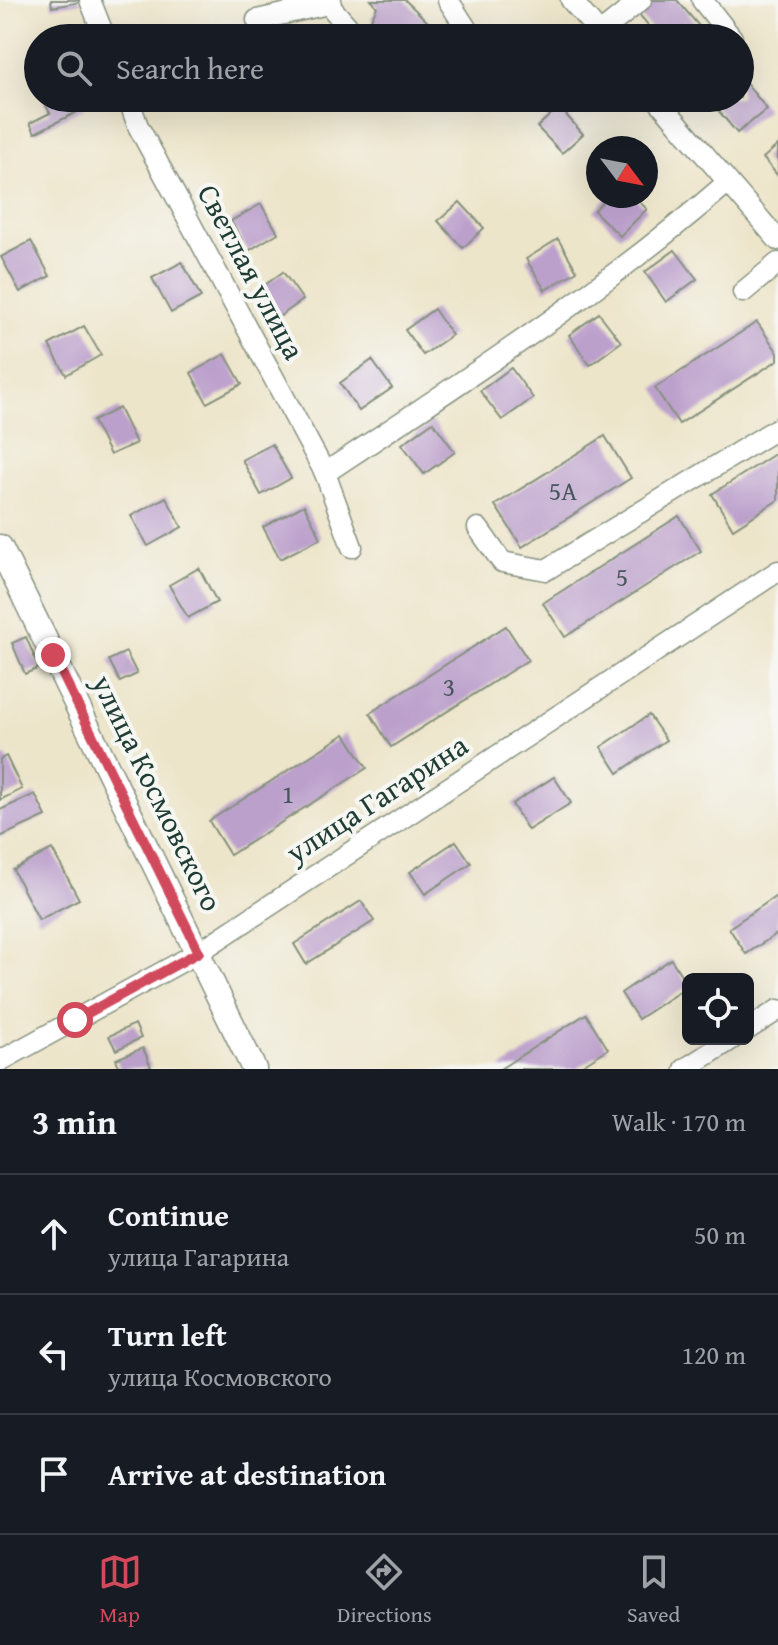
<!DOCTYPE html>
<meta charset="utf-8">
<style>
:root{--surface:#171b24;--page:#242831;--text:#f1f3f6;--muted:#9ea1a6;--line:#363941;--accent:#d1495b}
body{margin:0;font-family:"Gentium Book Plus",serif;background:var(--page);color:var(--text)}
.controls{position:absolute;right:24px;bottom:24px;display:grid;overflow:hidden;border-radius:12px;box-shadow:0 8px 32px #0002}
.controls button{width:72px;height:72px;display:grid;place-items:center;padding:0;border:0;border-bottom:2px solid var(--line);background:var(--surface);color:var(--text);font:40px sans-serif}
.compass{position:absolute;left:586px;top:136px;width:72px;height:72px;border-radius:50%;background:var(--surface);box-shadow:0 8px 32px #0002;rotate:122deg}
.stop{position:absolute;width:24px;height:24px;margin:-18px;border:6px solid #d1495b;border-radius:50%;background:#fff}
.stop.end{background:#d1495b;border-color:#fff;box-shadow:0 2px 8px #0008}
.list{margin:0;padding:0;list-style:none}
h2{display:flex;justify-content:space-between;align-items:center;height:104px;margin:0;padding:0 32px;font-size:34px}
h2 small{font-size:26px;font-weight:400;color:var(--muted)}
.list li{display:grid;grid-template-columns:52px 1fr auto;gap:24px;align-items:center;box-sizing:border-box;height:120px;padding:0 32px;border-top:2px solid var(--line)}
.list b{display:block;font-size:30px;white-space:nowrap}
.list p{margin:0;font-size:26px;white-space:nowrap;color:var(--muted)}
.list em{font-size:26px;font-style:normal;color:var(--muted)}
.icon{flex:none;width:44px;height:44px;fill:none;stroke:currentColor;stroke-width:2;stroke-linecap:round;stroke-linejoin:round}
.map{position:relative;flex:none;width:778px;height:1069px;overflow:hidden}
.search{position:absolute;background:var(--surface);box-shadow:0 8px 32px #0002;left:24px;right:24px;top:24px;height:88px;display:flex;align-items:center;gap:20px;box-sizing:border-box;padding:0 28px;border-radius:44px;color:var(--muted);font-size:30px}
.sheet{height:464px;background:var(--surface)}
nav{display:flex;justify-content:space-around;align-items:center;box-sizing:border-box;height:112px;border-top:2px solid var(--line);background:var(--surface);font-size:22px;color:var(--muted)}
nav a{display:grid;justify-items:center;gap:4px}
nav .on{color:var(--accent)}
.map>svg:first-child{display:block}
.building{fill:#bca0cc}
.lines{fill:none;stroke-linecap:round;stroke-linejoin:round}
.minor-casing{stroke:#86917f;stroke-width:23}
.major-casing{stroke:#86917f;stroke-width:27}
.minor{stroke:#fff;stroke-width:20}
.major{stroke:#fff;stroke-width:24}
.route{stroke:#d1495b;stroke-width:10}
.labels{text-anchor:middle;stroke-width:8;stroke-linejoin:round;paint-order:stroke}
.number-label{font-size:26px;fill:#46565a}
.street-label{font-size:30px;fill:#1f3d34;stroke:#f6f6f2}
</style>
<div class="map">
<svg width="778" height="1069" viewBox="0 0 778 1069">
<rect width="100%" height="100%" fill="#f6f6f2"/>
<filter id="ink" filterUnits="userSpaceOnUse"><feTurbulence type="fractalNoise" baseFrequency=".0125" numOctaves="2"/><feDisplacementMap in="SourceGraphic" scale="16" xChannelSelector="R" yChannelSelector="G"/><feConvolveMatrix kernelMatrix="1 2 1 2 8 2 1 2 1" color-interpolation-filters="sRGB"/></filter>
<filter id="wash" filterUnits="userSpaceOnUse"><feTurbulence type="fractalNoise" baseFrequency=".006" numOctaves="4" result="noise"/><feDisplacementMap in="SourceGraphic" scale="32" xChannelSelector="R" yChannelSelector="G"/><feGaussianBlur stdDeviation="1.8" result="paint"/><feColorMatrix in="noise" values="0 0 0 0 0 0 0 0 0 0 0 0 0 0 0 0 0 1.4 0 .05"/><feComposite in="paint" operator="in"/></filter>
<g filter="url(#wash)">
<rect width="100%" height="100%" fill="#ede5ca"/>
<g id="blocks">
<g class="building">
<path d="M51 0H81V2L52 7Z"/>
<path d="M371 0H405L430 24 434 36 390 38 381 30 370 38 367 34 376 25 371 19 377 7Z"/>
<path d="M652 0H677L709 38H659L637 12Z"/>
<path d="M740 76 767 109 737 133 708 98H740Z"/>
<path d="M42 98H79L85 108 35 133 30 123 50 113Z"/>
<path d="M559 107 583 134 562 153 537 127Z"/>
<path d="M778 145V176L763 158Z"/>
<path d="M608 196H633L647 209 620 236 594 211Z"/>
<path d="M460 202 484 228 463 248 438 221Z"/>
<path d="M261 204 278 233 248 251 231 221Z"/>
<path d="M558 239 577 271 545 290 526 259Z"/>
<path d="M31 241 50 276 20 292 1 257Z"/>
<path d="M675 250 697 279 666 302 645 272Z"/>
<path d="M182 262 201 297 171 313 152 278Z"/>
<path d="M283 272 303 300 270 323 251 295Z"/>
<path d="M434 309 452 335 423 355 405 330Z"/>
<path d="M599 313 621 342 590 365 569 335Z"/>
<path d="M757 322 778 353V360L679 424 655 388Z"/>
<path d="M84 326 101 355 66 375 49 345Z"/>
<path d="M225 354 242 384 207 403 191 373Z"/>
<path d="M372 360 392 388 359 411 340 383Z"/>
<path d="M511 368 533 398 502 420 480 391Z"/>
<path d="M119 408 136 443 110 455 93 421Z"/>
<path d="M433 422 455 452 424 474 402 444Z"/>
<path d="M605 436 631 478 522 547 495 505Z"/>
<path d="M272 444 291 478 261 495 242 460Z"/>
<path d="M778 452V500L733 529 712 494Z"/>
<path d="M166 497 182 527 148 546 131 516Z"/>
<path d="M304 505 321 538 280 559 263 527Z"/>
<path d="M679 516 701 551 565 637 543 603Z"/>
<path d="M199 568 217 602 188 618 169 585Z"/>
<path d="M506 626 528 660 391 747 370 713Z"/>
<path d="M26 637 39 668 25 674 12 643Z"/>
<path d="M126 652 137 674 120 682 109 660Z"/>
<path d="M649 715 666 740 618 773 601 747Z"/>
<path d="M345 734 367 768 230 855 209 821Z"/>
<path d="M6 756 22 789 0 800V759Z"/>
<path d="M554 777 571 803 528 830 512 804Z"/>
<path d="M35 794 46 816 0 837V810Z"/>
<path d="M456 841 471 863 425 894 410 872Z"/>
<path d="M52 849 79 899 39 920 13 870Z"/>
<path d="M778 895V933L746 954 729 928Z"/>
<path d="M361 901 374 921 306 964 294 944Z"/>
<path d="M671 959 688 986 638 1019 621 993Z"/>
<path d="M586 1014 608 1049 576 1069H500Z"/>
<path d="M135 1024 141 1038 116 1050 109 1036Z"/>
<path d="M143 1048 151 1067 120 1069 116 1059Z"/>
</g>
</g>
</g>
<g filter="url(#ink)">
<use href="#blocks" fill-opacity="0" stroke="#86917f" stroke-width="2"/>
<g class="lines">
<defs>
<g id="minor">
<path d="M90 0 105 38"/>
<path d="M331 0 328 4 358 38"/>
<path d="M448 0 466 28 467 38"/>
<path d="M571 0 604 38"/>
<path d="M702 0 732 38"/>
<path d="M257 20 328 4"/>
<path d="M600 33 641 0"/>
<path d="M128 98 138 126 325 473 352 547"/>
<path d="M656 98 778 240"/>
<path d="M743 292 778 263"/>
<path d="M325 473C463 381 603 291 728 182"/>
<path d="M478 528 502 562 546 570 778 428"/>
<path d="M748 1029 778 1010"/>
<path d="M0 1061 199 952 778 571"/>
<path d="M685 1069 732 1039"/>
</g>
<path id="major" d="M0 547 254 1069"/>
</defs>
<use href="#minor" class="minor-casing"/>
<use href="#major" class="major-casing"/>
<use href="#minor" class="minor"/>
<use href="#major" class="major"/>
</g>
</g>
<g class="lines" filter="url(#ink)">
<path class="route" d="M53 655 199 952 75 1020"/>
</g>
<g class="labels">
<g class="number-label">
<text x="563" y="500">5А</text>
<text x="622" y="586">5</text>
<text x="449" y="696">3</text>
<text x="288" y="803">1</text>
</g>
<g class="street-label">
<text transform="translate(251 272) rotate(62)" y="10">Светлая улица</text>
<text transform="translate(157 793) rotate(64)" y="10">улица Космовского</text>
<text transform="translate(377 799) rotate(-33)" y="10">улица Гагарина</text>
</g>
</g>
</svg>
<div class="controls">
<button><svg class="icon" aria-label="locate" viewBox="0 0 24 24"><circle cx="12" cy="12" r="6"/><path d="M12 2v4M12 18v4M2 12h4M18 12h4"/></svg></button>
</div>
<svg class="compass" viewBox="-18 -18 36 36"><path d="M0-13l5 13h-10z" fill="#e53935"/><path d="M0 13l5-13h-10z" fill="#9ea1a6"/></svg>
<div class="stop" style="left:75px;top:1020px"></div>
<div class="stop end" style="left:53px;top:655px"></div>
<div class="search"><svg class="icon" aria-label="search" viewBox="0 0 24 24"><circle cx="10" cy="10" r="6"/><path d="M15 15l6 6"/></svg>Search here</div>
</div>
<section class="sheet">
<h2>3 min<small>Walk · 170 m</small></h2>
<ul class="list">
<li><svg class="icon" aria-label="ahead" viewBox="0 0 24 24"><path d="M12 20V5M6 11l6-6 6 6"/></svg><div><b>Continue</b><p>улица Гагарина</p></div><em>50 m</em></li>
<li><svg class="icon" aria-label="left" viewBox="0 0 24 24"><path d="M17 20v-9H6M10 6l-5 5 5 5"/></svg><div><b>Turn left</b><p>улица Космовского</p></div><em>120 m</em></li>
<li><svg class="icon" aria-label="arrive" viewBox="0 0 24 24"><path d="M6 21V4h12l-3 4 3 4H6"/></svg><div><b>Arrive at destination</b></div></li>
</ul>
</section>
<nav>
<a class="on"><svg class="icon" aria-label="map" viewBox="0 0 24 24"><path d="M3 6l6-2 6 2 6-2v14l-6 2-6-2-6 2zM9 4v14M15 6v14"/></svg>Map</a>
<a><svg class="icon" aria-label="directions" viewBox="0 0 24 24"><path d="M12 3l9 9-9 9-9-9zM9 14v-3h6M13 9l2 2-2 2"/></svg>Directions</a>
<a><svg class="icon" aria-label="saved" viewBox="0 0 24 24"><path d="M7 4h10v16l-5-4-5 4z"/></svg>Saved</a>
</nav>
